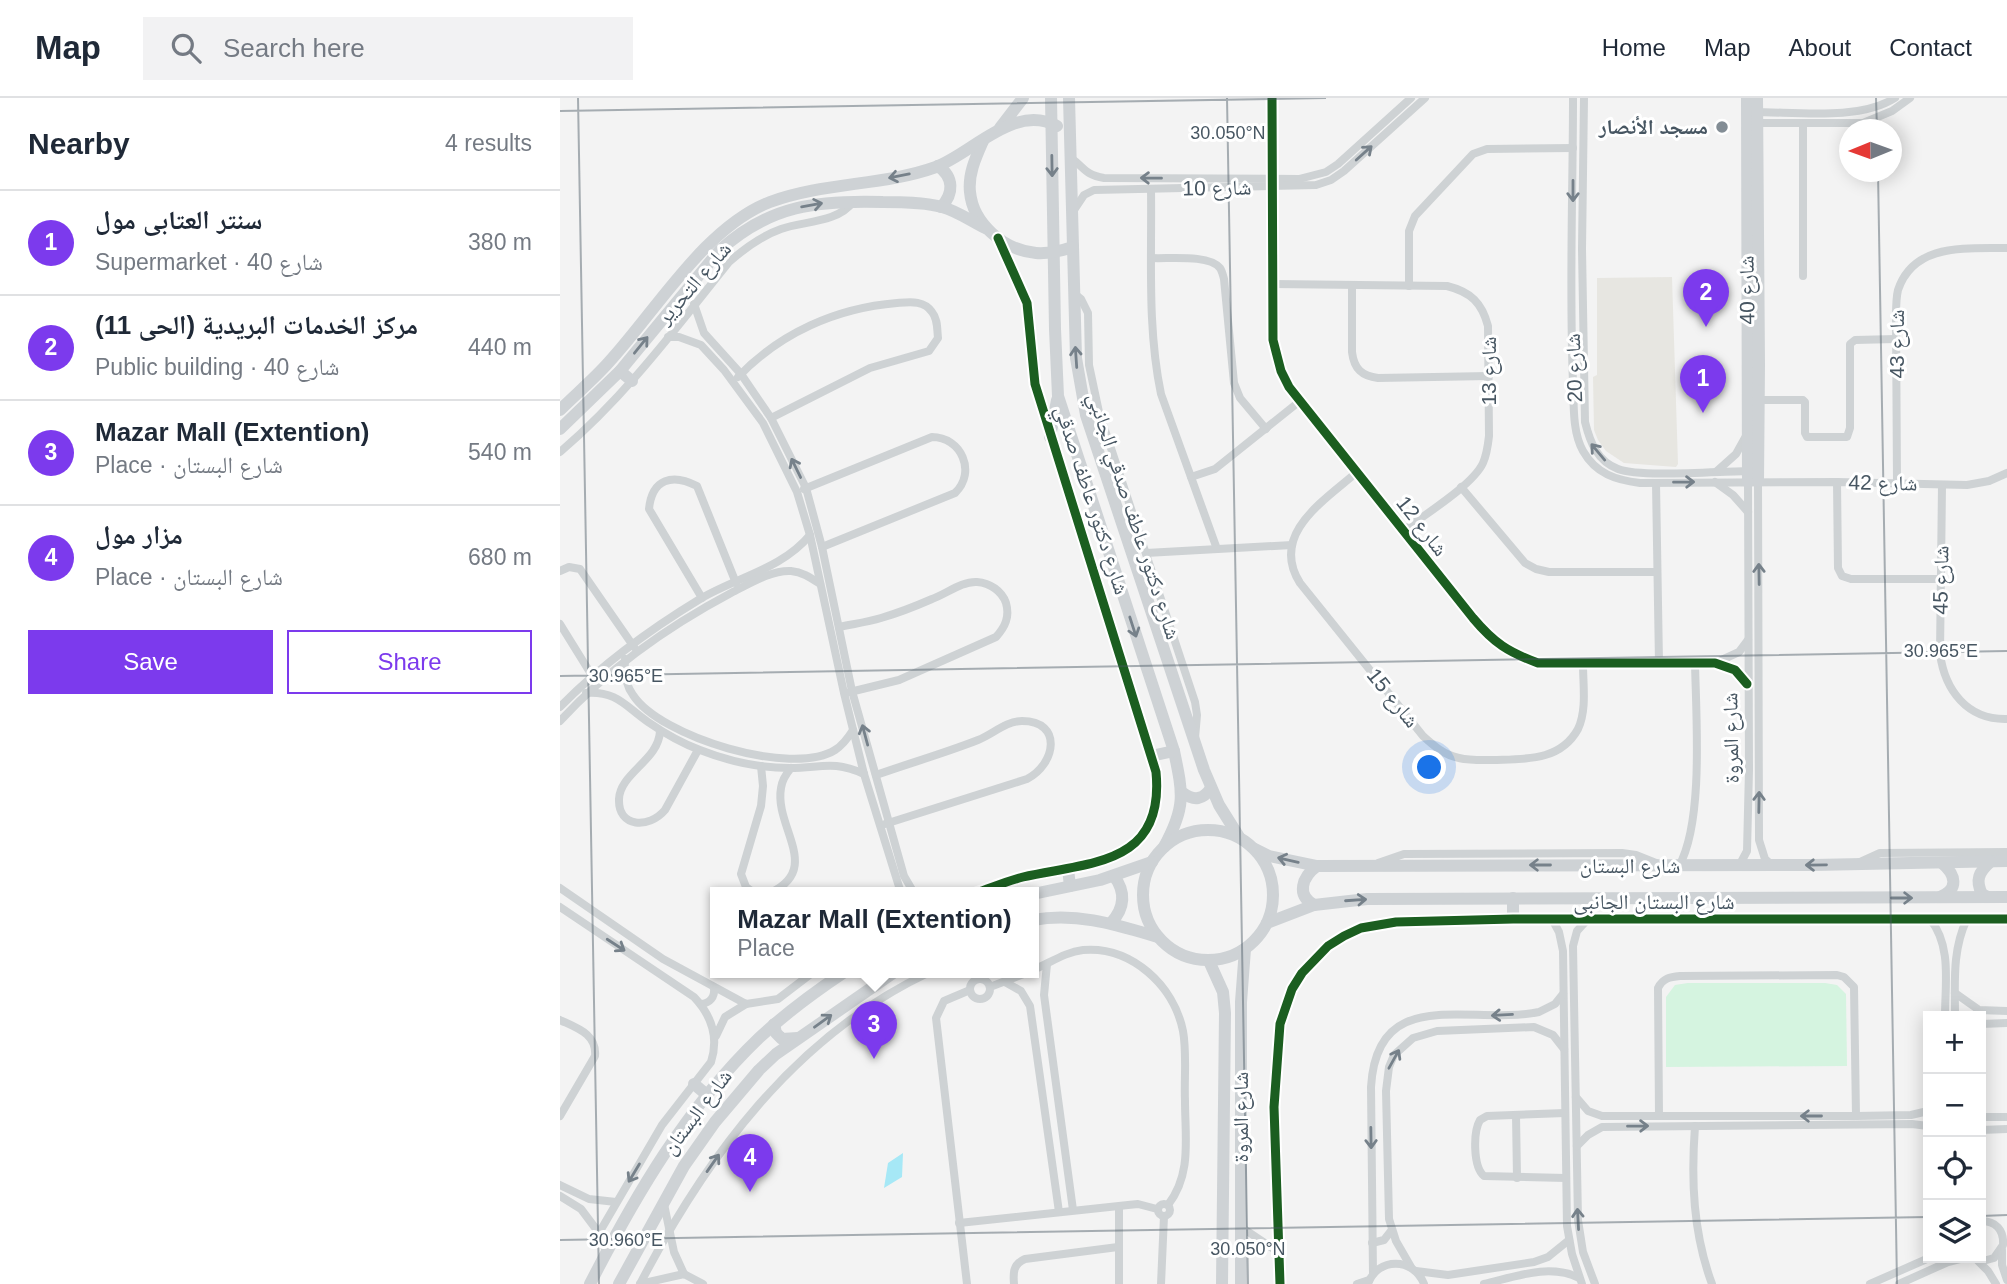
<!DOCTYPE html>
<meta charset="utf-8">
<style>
:root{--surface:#fff;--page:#f2f2f3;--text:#1f2937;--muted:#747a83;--line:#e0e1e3;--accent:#7c3aed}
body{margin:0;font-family:Helvetica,"Noto Naskh Arabic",sans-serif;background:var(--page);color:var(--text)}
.controls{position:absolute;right:21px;bottom:21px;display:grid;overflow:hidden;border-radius:0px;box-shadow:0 4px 18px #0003}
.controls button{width:63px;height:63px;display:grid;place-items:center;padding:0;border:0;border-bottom:2px solid var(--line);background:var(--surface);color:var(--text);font:35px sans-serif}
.compass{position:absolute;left:1279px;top:21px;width:63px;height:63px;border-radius:50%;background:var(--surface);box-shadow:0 4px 18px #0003;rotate:269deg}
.you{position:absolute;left:870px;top:670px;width:24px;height:24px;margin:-18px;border:5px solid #fff;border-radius:50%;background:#1a73e8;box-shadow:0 0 0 10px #1a73e833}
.badge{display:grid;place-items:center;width:46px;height:46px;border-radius:50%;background:var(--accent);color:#fff;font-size:23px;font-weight:700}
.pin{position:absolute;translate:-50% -58px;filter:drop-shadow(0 2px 4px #0008)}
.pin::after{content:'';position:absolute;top:37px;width:24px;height:21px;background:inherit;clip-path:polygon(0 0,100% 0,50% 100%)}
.popup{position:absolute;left:150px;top:789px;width:329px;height:91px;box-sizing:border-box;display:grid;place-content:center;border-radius:0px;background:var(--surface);filter:drop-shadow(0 2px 5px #0005);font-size:23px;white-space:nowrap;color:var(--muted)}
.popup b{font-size:26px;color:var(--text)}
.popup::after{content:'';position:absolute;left:50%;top:100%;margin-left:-14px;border:14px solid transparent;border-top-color:var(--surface)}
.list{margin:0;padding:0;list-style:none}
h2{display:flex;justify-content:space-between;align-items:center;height:91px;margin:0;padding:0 28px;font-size:30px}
h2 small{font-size:23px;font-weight:400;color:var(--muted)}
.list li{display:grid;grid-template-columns:46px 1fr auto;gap:21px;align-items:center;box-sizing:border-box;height:105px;padding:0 28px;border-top:2px solid var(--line)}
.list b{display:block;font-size:26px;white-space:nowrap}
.list p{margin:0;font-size:23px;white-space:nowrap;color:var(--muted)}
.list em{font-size:23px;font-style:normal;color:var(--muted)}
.actions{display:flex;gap:14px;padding:21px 28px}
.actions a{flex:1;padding:16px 0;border:2px solid var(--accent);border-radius:0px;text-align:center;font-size:24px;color:var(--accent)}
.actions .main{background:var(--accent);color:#fff}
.icon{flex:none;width:38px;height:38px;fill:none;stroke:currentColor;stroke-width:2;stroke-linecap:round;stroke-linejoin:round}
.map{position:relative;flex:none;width:1447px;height:1186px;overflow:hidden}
header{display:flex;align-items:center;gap:42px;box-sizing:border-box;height:98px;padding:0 35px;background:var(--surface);border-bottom:2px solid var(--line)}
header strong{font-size:33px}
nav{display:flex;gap:38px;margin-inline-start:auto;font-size:24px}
.search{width:490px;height:63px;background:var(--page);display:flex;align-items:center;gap:18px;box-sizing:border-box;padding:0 24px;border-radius:0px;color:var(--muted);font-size:26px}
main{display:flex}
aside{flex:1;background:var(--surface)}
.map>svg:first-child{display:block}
.commercial{fill:#e7e6e1}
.green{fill:#d5f4e0}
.water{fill:#a6e8f6}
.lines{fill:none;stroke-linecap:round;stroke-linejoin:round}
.street{stroke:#ced2d4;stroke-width:8}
.secondary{stroke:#ced2d5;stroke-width:12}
.cycleway-casing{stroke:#fff;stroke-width:13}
.cycleway{stroke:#1b5e20;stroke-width:9}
.oneway{stroke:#76818a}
.ticks{fill:none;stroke:#475662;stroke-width:2;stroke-opacity:0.45}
.poi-dot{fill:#838d95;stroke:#fff;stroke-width:2.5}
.labels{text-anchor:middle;stroke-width:6;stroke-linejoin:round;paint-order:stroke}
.poi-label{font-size:21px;font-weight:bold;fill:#475662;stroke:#fff;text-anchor:end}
.street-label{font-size:21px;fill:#475662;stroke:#fff}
.ticks-label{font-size:18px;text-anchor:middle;fill:#475662;stroke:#fff;stroke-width:6;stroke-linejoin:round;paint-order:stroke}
</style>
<header>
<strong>Map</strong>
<div class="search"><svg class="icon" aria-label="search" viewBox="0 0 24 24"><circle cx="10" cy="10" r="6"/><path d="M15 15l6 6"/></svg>Search here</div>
<nav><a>Home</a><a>Map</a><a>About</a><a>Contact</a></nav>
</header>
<main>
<aside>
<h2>Nearby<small>4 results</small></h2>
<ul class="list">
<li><span class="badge">1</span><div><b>سنتر العتابى مول</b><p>Supermarket · شارع 40</p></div><em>380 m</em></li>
<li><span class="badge">2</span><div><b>مركز الخدمات البريدية (الحى 11)</b><p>Public building · شارع 40</p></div><em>440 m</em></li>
<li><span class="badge">3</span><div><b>Mazar Mall (Extention)</b><p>Place · شارع البستان</p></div><em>540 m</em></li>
<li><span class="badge">4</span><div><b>مزار مول</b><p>Place · شارع البستان</p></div><em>680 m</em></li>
</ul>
<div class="actions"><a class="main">Save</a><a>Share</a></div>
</aside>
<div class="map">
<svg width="1447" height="1186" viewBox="0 0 1447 1186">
<rect width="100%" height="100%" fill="#f3f3f3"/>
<path class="commercial" d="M1112 179 1118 366 1116 369 1064 365 1046 353 1038 342 1034 332 1033 279 1037 277V180Z"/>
<path class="green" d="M1128 885H1265L1277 887 1286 896 1287 968 1106 969V899L1115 887Z"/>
<path class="water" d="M343 1055 342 1079 324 1090 328 1065Z"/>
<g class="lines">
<g class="street">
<path d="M712 0 713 242 721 273 729 289 913 520C934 545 948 554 978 565H1155L1175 572 1187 586"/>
<path d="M1013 0C1013 94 1009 190 1013 284 1014 305 1012 334 1023 353 1036 376 1056 382 1080 385L1277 384 1407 387 1429 383 1447 375"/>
<path d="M1024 0 1022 151 1025 324C1030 344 1037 363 1058 371 1081 380 1162 373 1191 373"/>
<path d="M1194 14C1236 14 1299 23 1335 0"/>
<path d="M1193 25H1303L1332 13 1350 0"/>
<path d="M511 60C525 70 525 77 544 80L739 81 766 74 778 66 851 0"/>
<path d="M591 91C592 159 587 229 601 296L657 451"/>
<path d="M514 112 524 97 534 92 756 87 771 82 784 73 865 0"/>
<path d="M592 160C608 161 649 156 660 170 662 173 663 177 664 181L674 285 680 300 706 331"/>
<path d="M1243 178V26"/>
<path d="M713 186 887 188C911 194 922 205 928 228L929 338C928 347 927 356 923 365 913 387 864 417 843 433"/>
<path d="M792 187V254C794 271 802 278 818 280L929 278"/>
<path d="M849 188V133L855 118 913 56 927 51 1013 50"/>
<path d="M515 196 521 201 528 215 529 267 539 314 635 604 637 617 635 640"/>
<path d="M134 206 144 235 181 276 211 320 246 390 262 449 292 593 344 778 354 795"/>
<path d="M108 239H119L141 247 164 272 203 325 237 394 250 437 284 595 304 676 341 795"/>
<path d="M178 279C220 235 276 210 337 205 350 204 364 202 372 214 378 221 377 232 378 240L369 253 310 270 211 320"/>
<path d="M1199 302H1243L1245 304V335L1247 339H1287L1290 330V246L1295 242 1336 241"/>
<path d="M0 354C65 299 116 230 169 164 185 150 201 138 221 131 244 123 277 125 293 104"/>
<path d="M1157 373 1176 356 1186 338"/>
<path d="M797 374C765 402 709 436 740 485L863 638C874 648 884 657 899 660 911 663 925 662 937 662 968 661 1001 662 1018 631 1027 612 1023 587 1023 566"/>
<path d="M631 379 655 371 740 303"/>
<path d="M1198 383 1199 742 1205 761 1212 767"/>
<path d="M1155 384 1173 397 1188 414"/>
<path d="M1277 384 1278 470 1282 478 1291 481H1381"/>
<path d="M1096 385 1099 565"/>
<path d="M1337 385 1336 219C1336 211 1336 200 1338 192 1354 144 1407 151 1447 150"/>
<path d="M1382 387 1380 556C1385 592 1407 622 1447 621"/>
<path d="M901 389 965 465 976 471 989 474H1097"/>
<path d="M244 391 372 339C401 339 417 374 395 395L262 449"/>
<path d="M586 455 732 447"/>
<path d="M0 473 9 469 20 471 74 549"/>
<path d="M142 500 89 411C92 381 112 375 137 388L176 485"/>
<path d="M0 526 31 576"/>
<path d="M279 529C293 526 308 524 321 520 338 515 356 508 372 501 386 496 402 483 417 484 430 485 442 493 446 505 450 519 445 529 436 539L339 582 290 594"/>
<path d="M65 561C64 574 65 586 73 597 100 639 232 679 275 652 283 647 288 640 293 632"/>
<path d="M1155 565 1179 554 1188 542"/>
<path d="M26 595C57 593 65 608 88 624 104 635 121 645 140 652 168 663 199 670 230 670 261 670 273 662 304 676"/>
<path d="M0 609C42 566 89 532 140 501 177 479 222 471 250 437"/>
<path d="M0 623C50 569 107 529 171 495 189 486 211 472 231 473 243 474 251 480 260 486"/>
<path d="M100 633C99 662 60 675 59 701 58 730 89 731 105 712L138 652"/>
<path d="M316 677C350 665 385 655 418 642 433 636 446 623 462 623 503 623 496 666 467 681L325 726"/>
<path d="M818 765 844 756 1062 755 1076 757 1096 765"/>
<path d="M1298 765 1320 755 1447 754"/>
<path d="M1119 768C1144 723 1136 618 1135 565"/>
<path d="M1179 768 1187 753 1189 672 1188 384"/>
<path d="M0 790 103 861 186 906 218 901 252 875"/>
<path d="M194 795 186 789 181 776 201 708 203 688 201 668"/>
<path d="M210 795C263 771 214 729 221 690 222 682 226 676 231 670"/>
<path d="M416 795C431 790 447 783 463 779 529 764 605 768 596 674L475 286 467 205 439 142"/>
<path d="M0 809 134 899C152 918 159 939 151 964L102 1027 39 1135 40 1142 47 1153"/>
<path d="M992 821 999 834 1003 853 1007 1128 1012 1156 1022 1186"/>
<path d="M1370 821C1392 848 1385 886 1385 918"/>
<path d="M1027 822 1017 833 1013 848 1018 1122 1023 1154 1035 1186"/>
<path d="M487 866 484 897 513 1112"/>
<path d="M473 872C490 865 505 854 523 852 572 848 614 888 623 933 627 955 624 981 625 1003 625 1040 632 1076 608 1107"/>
<circle cx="420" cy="891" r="10"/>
<path d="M445 884 461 893 470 908 499 1114"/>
<path d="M430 889 466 875"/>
<path d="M1395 895 1419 912 1447 913"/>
<path d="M141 906C150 905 155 899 154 890"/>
<path d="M1395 918C1395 885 1392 852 1407 821"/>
<path d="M0 922C17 930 37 936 35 958L0 1018"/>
<path d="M1421 926 1447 925"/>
<path d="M156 938 165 919 186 906"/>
<path d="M1016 999 1028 1013 1042 1018H1296L1351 1017 1368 1013"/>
<path d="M1005 1015 927 1018 920 1022C913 1034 913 1069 924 1078L1006 1080"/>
<path d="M956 1017 957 1080"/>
<path d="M1099 1017 1098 890C1103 880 1110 879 1120 878L1277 877 1284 879 1294 889 1296 1018"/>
<path d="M1421 1019H1447"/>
<path d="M1135 1028C1131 1082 1133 1135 1152 1186"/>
<path d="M1421 1032 1447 1031"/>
<path d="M1017 1048 1028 1037 1042 1029 1352 1026 1368 1028"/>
<path d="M0 1087 29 1101 56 1104"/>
<path d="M0 1098 21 1111 39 1135"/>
<circle cx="604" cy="1112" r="6"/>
<path d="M104 1106 114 1154 124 1176"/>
<path d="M399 1125 568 1107 578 1106 597 1111"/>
<path d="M681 1129 718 1154"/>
<path d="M812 1145 824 1142 831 1133"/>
<path d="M1442 1152V1167L1447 1182"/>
<path d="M1413 1160 1423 1163 1434 1160 1443 1147C1444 1132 1436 1123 1421 1123"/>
<path d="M1417 1162 1428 1173 1436 1186"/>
<path d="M851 1169 836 1143 829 1121 826 993 829 969 834 957 853 940 877 933 974 929 993 937 1004 951"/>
<path d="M856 1173 888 1177 974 1164 988 1159 1009 1142"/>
<path d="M813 1176 811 989C817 885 909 928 979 914L995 906 1003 896"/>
<path d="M80 1186C146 1059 235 938 368 875"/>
<path d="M80 1186 124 1176 143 1186"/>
<path d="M407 1186 376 920 384 903 410 892"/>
<path d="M454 1186C453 1175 453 1166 465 1161L558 1149"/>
<path d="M559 1186V1109"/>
<path d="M601 1186 604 1118"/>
<path d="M720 1186 714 1009 720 926 732 891 742 875 768 848 784 838 801 830 836 824 953 821H1447"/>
<path d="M797 1186 809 1182"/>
<path d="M808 1186C817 1159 854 1159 864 1186"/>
<path d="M924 1186C954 1179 990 1165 1019 1180"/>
<path d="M1310 1186 1369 1160"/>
<path d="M1339 1186 1388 1164 1404 1160"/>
</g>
<g class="secondary">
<path d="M491 0 495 231 498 298 614 653C623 696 626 709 604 749"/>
<path d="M509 0 516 260 526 317 644 672 659 707 679 739"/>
<path d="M1187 0 1188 384"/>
<path d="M1197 0 1199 267 1198 383"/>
<path d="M440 30 463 0"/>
<path d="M423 43C416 59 408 76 410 94 413 126 444 152 476 155 489 156 501 153 513 149"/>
<path d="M378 68C394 79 394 96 381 109"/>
<path d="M60 273 72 283"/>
<path d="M0 312C16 296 34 281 49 264 96 213 145 129 210 104 264 84 323 88 376 69 413 55 454 5 497 28"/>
<path d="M0 331 60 273 159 153C209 107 258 102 323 104 341 104 364 104 382 109 397 113 411 123 425 130"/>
<path d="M490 339 497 302"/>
<path d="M591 658 614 653"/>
<path d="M623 695C634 703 643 702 651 690"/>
<circle cx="648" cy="797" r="65"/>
<path d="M695 751 709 758 757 768 1254 767 1447 763"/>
<path d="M508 771 510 788"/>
<path d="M473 796 540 782 592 764"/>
<path d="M1380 799C1399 791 1396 777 1382 765"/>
<path d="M1428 799 1422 796C1415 782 1419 774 1430 764"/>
<path d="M754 807C736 797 742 779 757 768"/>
<path d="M953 821V800"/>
<path d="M473 822C517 814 557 827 598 839"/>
<path d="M551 825C565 810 566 794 554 778"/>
<path d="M707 825 754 807 807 801 1447 799"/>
<path d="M649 863 663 894 665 915 662 1186"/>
<path d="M214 926 216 935 222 941 238 940"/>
<path d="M134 986 147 997"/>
<path d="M30 1186C75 1098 127 1009 199 940 225 916 253 895 283 875"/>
<path d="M59 1186 124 1068 155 1024 199 972 216 956 333 875"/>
<path d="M681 1186V904L685 851"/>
</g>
<defs>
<g id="cycleway">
<path d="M712 0 713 242 721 273 729 289 913 520C934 545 948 554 978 565H1155L1175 572 1187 586"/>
<path d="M416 795C431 790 447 783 463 779 529 764 605 768 596 674L475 286 467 205 438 140"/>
<path d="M720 1186 714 1009 720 926 732 891 742 875 768 848 784 838 801 830 836 824 953 821H1447"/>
</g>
</defs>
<use href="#cycleway" class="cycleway-casing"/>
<use href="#cycleway" class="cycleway"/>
</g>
<defs><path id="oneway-shaft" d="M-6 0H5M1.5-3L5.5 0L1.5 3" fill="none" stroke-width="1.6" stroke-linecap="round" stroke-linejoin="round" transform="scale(1.75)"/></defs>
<g class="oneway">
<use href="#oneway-shaft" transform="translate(804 55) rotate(-42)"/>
<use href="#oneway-shaft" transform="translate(492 68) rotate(89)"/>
<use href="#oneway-shaft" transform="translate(339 78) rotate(169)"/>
<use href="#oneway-shaft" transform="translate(591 80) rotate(-179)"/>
<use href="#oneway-shaft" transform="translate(1013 93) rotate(90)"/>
<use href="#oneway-shaft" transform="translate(252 107) rotate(-10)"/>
<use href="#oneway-shaft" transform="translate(81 247) rotate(-51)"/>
<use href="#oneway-shaft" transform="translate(516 259) rotate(-94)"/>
<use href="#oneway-shaft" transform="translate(1038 354) rotate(-130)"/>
<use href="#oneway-shaft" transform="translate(236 370) rotate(-116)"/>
<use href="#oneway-shaft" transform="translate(1124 384) rotate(-1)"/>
<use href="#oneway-shaft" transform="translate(1199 476) rotate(-91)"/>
<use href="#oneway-shaft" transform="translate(573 529) rotate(72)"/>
<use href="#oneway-shaft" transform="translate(305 637) rotate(-105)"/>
<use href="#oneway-shaft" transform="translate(1199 704) rotate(-89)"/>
<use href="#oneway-shaft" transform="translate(728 762) rotate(-167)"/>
<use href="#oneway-shaft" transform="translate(980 767) rotate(-180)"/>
<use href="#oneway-shaft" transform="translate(1256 767) rotate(179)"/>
<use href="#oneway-shaft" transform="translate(1342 800)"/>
<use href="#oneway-shaft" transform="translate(796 802) rotate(-4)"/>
<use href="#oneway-shaft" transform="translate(56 847) rotate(33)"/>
<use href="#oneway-shaft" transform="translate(942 917) rotate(177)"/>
<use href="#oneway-shaft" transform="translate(263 923) rotate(-36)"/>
<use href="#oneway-shaft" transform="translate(834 961) rotate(-61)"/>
<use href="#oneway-shaft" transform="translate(1251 1018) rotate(-180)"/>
<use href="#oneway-shaft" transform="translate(1078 1028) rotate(-1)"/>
<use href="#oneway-shaft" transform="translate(811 1040) rotate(89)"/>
<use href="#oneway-shaft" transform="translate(153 1065) rotate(-55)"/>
<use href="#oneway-shaft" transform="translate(74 1075) rotate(121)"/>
<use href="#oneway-shaft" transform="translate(1018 1121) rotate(-93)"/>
</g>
<path class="ticks" d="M18 0 39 1186M667 0 688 1186M1316 0 1317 32M0 13 766 0M1318 74 1337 1186M0 578 1447 553M1421 1118 1447 1117M0 1142 1368 1119"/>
<circle class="poi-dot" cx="1162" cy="29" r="7"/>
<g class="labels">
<g class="poi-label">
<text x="1148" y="36">مسجد الأنصار</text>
</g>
<g class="street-label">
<text transform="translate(657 90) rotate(-1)" y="7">شارع 10</text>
<text transform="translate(134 185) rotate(-49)" y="7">شارع التحرير</text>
<text transform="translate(1187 192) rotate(-91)" y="7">شارع 40</text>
<text transform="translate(1337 246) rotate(-90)" y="7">شارع 43</text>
<text transform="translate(1014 270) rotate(-92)" y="7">شارع 20</text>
<text transform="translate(929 273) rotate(-90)" y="7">شارع 13</text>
<text transform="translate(1323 385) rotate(1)" y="7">شارع 42</text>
<text transform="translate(532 402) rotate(72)" y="7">شارع دكتور عاطف صدقي</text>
<text transform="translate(574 418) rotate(72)" y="7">شارع دكتور عاطف صدقي الجانبي</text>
<text transform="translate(862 428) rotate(52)" y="7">شارع 12</text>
<text transform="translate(1381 482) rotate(-89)" y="7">شارع 45</text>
<text transform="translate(833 600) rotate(51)" y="7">شارع 15</text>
<text transform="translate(1171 640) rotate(-91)" y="7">شارع المروة</text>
<text x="1070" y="775">شارع البستان</text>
<text x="1094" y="811">شارع البستان الجانبى</text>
<text transform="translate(137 1014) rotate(-53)" y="7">شارع البستان</text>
<text transform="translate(681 1019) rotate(-90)" y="7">شارع المروة</text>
</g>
</g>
<g class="ticks-label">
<text x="668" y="41">30.050°N</text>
<text x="1381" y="559">30.965°E</text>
<text x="66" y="584">30.965°E</text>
<text x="66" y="1148">30.960°E</text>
<text x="688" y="1157">30.050°N</text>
</g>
</svg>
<div class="controls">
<button>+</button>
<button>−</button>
<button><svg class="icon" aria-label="locate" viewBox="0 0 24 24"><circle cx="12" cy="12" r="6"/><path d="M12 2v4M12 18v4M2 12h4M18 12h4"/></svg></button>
<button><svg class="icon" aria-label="layers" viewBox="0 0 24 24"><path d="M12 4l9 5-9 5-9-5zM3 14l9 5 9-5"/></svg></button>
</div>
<svg class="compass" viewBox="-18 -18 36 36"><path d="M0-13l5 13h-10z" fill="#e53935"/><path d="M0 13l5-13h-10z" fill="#747a83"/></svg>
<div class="you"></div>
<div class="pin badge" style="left:1143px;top:315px">1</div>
<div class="pin badge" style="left:1146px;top:229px">2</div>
<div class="pin badge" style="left:314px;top:961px">3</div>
<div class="popup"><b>Mazar Mall (Extention)</b>Place</div>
<div class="pin badge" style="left:190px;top:1094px">4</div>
</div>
</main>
